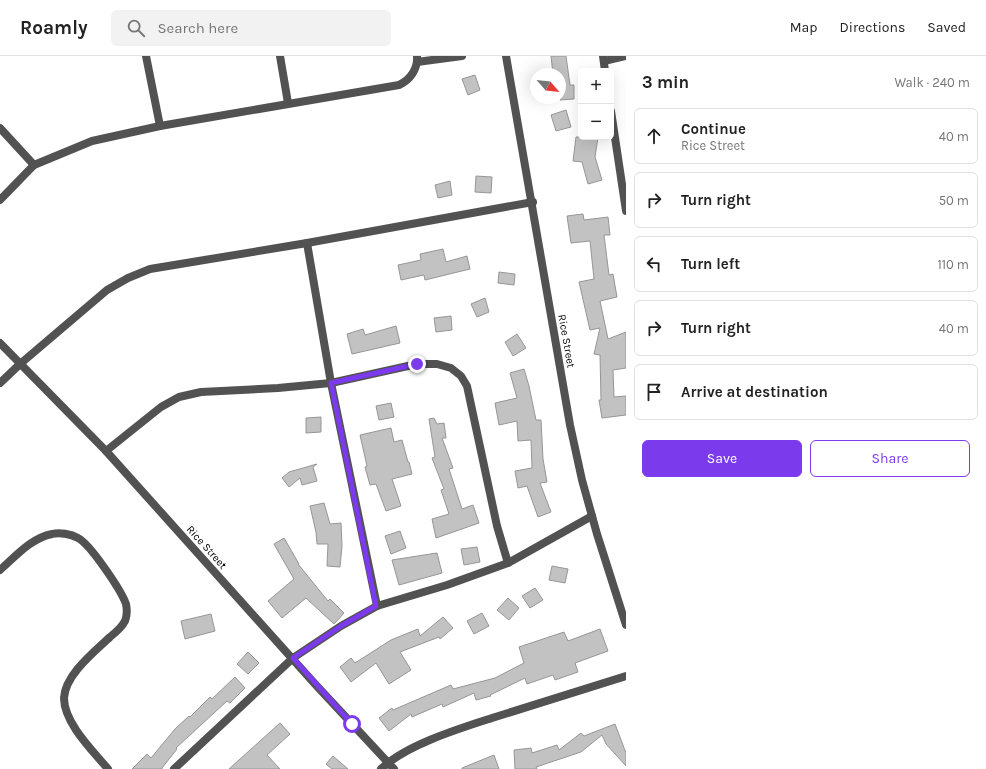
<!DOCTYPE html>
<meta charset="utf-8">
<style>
:root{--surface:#fff;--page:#f2f2f2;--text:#222;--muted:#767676;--line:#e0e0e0;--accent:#7c3aed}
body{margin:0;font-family:Karla,sans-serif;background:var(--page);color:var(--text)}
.controls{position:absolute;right:12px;top:12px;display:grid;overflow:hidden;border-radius:6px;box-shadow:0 4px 16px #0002}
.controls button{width:36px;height:36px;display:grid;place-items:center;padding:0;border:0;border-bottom:1px solid var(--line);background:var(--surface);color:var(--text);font:20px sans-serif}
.compass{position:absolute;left:530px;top:12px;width:36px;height:36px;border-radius:50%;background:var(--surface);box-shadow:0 4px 16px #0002;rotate:118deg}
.stop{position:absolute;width:12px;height:12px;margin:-9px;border:3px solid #7c3aed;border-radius:50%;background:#fff}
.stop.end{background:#7c3aed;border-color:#fff;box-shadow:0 1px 4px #0008}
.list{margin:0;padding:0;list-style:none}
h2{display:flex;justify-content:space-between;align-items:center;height:52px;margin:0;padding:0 16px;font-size:17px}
h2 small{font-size:13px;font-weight:400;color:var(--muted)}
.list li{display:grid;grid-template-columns:26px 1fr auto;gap:12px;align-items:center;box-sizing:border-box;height:56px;margin:0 8px 8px;padding:0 8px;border:1px solid var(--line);border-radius:6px}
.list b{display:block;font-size:15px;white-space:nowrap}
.list p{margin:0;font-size:13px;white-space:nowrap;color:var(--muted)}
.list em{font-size:13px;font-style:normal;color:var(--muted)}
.actions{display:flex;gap:8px;padding:12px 16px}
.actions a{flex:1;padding:9px 0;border:1px solid var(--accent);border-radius:6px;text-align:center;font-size:14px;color:var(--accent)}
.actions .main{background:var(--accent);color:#fff}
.icon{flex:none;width:22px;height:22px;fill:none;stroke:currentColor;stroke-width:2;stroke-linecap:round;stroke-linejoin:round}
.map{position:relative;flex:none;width:626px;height:713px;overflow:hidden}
header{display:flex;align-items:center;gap:24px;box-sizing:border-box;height:56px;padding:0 20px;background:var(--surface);border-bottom:1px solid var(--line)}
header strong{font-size:19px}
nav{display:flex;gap:22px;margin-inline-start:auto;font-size:14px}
.search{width:280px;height:36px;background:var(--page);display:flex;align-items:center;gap:10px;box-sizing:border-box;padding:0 14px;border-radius:6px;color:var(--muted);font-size:15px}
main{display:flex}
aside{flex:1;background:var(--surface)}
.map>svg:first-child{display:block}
.building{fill:#c2c2c2;stroke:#969696}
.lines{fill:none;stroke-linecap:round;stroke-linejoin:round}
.minor{stroke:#525252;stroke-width:8}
.tertiary{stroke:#525252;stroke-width:8}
.route{stroke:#7c3aed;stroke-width:5}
.labels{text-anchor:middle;stroke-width:3;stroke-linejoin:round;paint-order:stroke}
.street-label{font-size:11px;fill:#000;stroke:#fff}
</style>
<header>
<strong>Roamly</strong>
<div class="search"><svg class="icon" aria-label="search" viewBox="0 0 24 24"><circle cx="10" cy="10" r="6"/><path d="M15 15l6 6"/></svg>Search here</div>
<nav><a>Map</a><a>Directions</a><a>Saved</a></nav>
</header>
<main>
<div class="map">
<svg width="626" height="713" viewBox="0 0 626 713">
<rect width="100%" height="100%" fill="#fff"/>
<g class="building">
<path d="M551 0H566L570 29H574V43L560 44V18H553Z"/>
<path d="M475 19 480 34 468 39 462 23Z"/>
<path d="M566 54 571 71 556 75 551 59Z"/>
<path d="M576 81H598L595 101 602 124 588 128 582 106 573 105Z"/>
<path d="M476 120 492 121 491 137 475 136Z"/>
<path d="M450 125 452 139 438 142 435 129Z"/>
<path d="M583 158 584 164 608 161 610 179H604L609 219 613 218 617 241 600 245 608 283 626 276V312L613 314 614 341 626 340V359L602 362 599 344H601L600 299 594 298 600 272 590 274 579 226 594 223 590 185 571 187 567 160Z"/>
<path d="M443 193 446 206 467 200 470 213 425 224 424 219 401 224 398 209 421 204 420 198Z"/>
<path d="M499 216 515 218 514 229 498 227Z"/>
<path d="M485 242 489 256 477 261 471 248Z"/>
<path d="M451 260 452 274 436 276 434 262Z"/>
<path d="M396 270 400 287 352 298 347 278 363 273 365 279Z"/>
<path d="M517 278 526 292 513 300 505 286Z"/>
<path d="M524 313 529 330 536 364H541L543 403 547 426 540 427 551 456 538 461 527 430 518 432 515 415 532 412 531 384 518 385 517 365 499 369 495 347 517 342 510 317Z"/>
<path d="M391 347 394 361 379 364 376 350Z"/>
<path d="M321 361V376L306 377V362Z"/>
<path d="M434 362 437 368 444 367 446 382H442L453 412 449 413 462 453 473 449 479 467 436 482 432 463 449 458 441 434 444 433 432 402 435 401 429 363Z"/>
<path d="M391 372 394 386 402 384 408 406H409L412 418 392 423 401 450 386 455 376 428 370 429 365 411 367 410 360 379Z"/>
<path d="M317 408 313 411 317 425 302 429 300 422 289 431 282 422 289 416Z"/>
<path d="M324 447 330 468 341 467 342 490 340 511 327 510 328 488H317L316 476 310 450Z"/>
<path d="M400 475 406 492 391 498 385 480Z"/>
<path d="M284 482 299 508H298L328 545 330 543 344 557 334 568 306 542 282 562 268 545 294 523 274 488Z"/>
<path d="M477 491 480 506 464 509 461 493Z"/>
<path d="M437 497 442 517 399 529 392 504Z"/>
<path d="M552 510 568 513 565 527 549 524Z"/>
<path d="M535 532 543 544 530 552 522 540Z"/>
<path d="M508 542 519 552 509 564 497 554Z"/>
<path d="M482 557 489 570 474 578 467 565Z"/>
<path d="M211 558 215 575 185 583 181 565Z"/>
<path d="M443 561 453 572 440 583 439 581 400 596 411 614 389 628 376 607 351 626 340 611 351 602 355 607 391 584 418 573 420 580Z"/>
<path d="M600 573 608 595 575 607 578 616 555 624 553 619 527 628 525 622 490 639 491 640 476 644 474 637 443 651 442 648 412 661 411 658 389 675 379 662 392 652 393 654 451 629 453 633 495 622 524 607 519 591 564 576 568 585Z"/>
<path d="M248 596 259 607 248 618 237 608Z"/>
<path d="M235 621 245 632 230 647 227 645 176 692 177 693 162 712V713H132L147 698 151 702 175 673 189 660 190 661 210 641 212 643Z"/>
<path d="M280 667 290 678 267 699 280 713H229Z"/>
<path d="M615 668 626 697V710L606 688 602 679 581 696 536 711 537 713H515L514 694 531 692 532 697 557 689 559 694 581 677 584 680Z"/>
<path d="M494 699 499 713H462V712Z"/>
<path d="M333 700 348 713H332L326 708Z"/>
</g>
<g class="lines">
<g class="minor">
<path d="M146 0 160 70"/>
<path d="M280 0 288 47"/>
<path d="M603 0 605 15"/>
<path d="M604 5 626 0"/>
<path d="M417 6 462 0"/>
<path d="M611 55 626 155"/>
<path d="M0 72 34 109"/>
<path d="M0 144 34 109 92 85 160 70 399 29C410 24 418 13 417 0"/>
<path d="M307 187 331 327 377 550"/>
<path d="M0 287 106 395 315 628 394 713"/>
<path d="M0 327 20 308 107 234 128 222 150 213 307 187 533 146"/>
<path d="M106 395 161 351 179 341 201 336 278 332 331 327 417 308H437L451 312 461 320 467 330 497 470 508 507"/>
<path d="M0 514C15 501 31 482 52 478 59 476 71 478 78 482 90 488 121 534 126 548 127 553 127 560 125 565 122 571 115 577 110 581 94 596 65 619 64 642 64 667 93 695 108 713"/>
<path d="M174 713 293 602 341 570 377 550 447 529 508 507 592 460"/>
<path d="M381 713C406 689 458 673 492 662 536 648 581 634 626 620"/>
</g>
<path class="tertiary" d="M506 0 570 369 582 424 597 478 626 569"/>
</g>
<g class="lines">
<path class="route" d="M352 668 293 602 341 570 376 550 331 327 417 308"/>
</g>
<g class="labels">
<g class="street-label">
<text transform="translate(567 285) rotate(80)" y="4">Rice Street</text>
<text transform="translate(207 491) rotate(48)" y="4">Rice Street</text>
</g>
</g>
</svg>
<div class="controls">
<button>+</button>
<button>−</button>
</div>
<svg class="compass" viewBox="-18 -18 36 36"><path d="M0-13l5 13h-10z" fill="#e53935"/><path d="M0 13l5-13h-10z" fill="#767676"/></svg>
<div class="stop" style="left:352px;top:668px"></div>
<div class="stop end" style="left:417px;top:308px"></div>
</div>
<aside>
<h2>3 min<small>Walk · 240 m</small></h2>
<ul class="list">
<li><svg class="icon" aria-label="ahead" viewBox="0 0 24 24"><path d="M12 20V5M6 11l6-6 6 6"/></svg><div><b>Continue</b><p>Rice Street</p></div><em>40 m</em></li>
<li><svg class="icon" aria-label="right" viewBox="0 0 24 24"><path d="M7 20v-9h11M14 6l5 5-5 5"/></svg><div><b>Turn right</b></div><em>50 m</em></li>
<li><svg class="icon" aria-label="left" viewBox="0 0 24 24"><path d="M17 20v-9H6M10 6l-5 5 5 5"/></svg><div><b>Turn left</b></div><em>110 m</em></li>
<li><svg class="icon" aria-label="right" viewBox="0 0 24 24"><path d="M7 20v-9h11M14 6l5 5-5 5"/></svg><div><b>Turn right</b></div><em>40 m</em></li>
<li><svg class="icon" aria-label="arrive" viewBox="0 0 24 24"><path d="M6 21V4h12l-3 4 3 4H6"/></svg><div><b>Arrive at destination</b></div></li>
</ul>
<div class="actions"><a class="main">Save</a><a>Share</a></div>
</aside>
</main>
